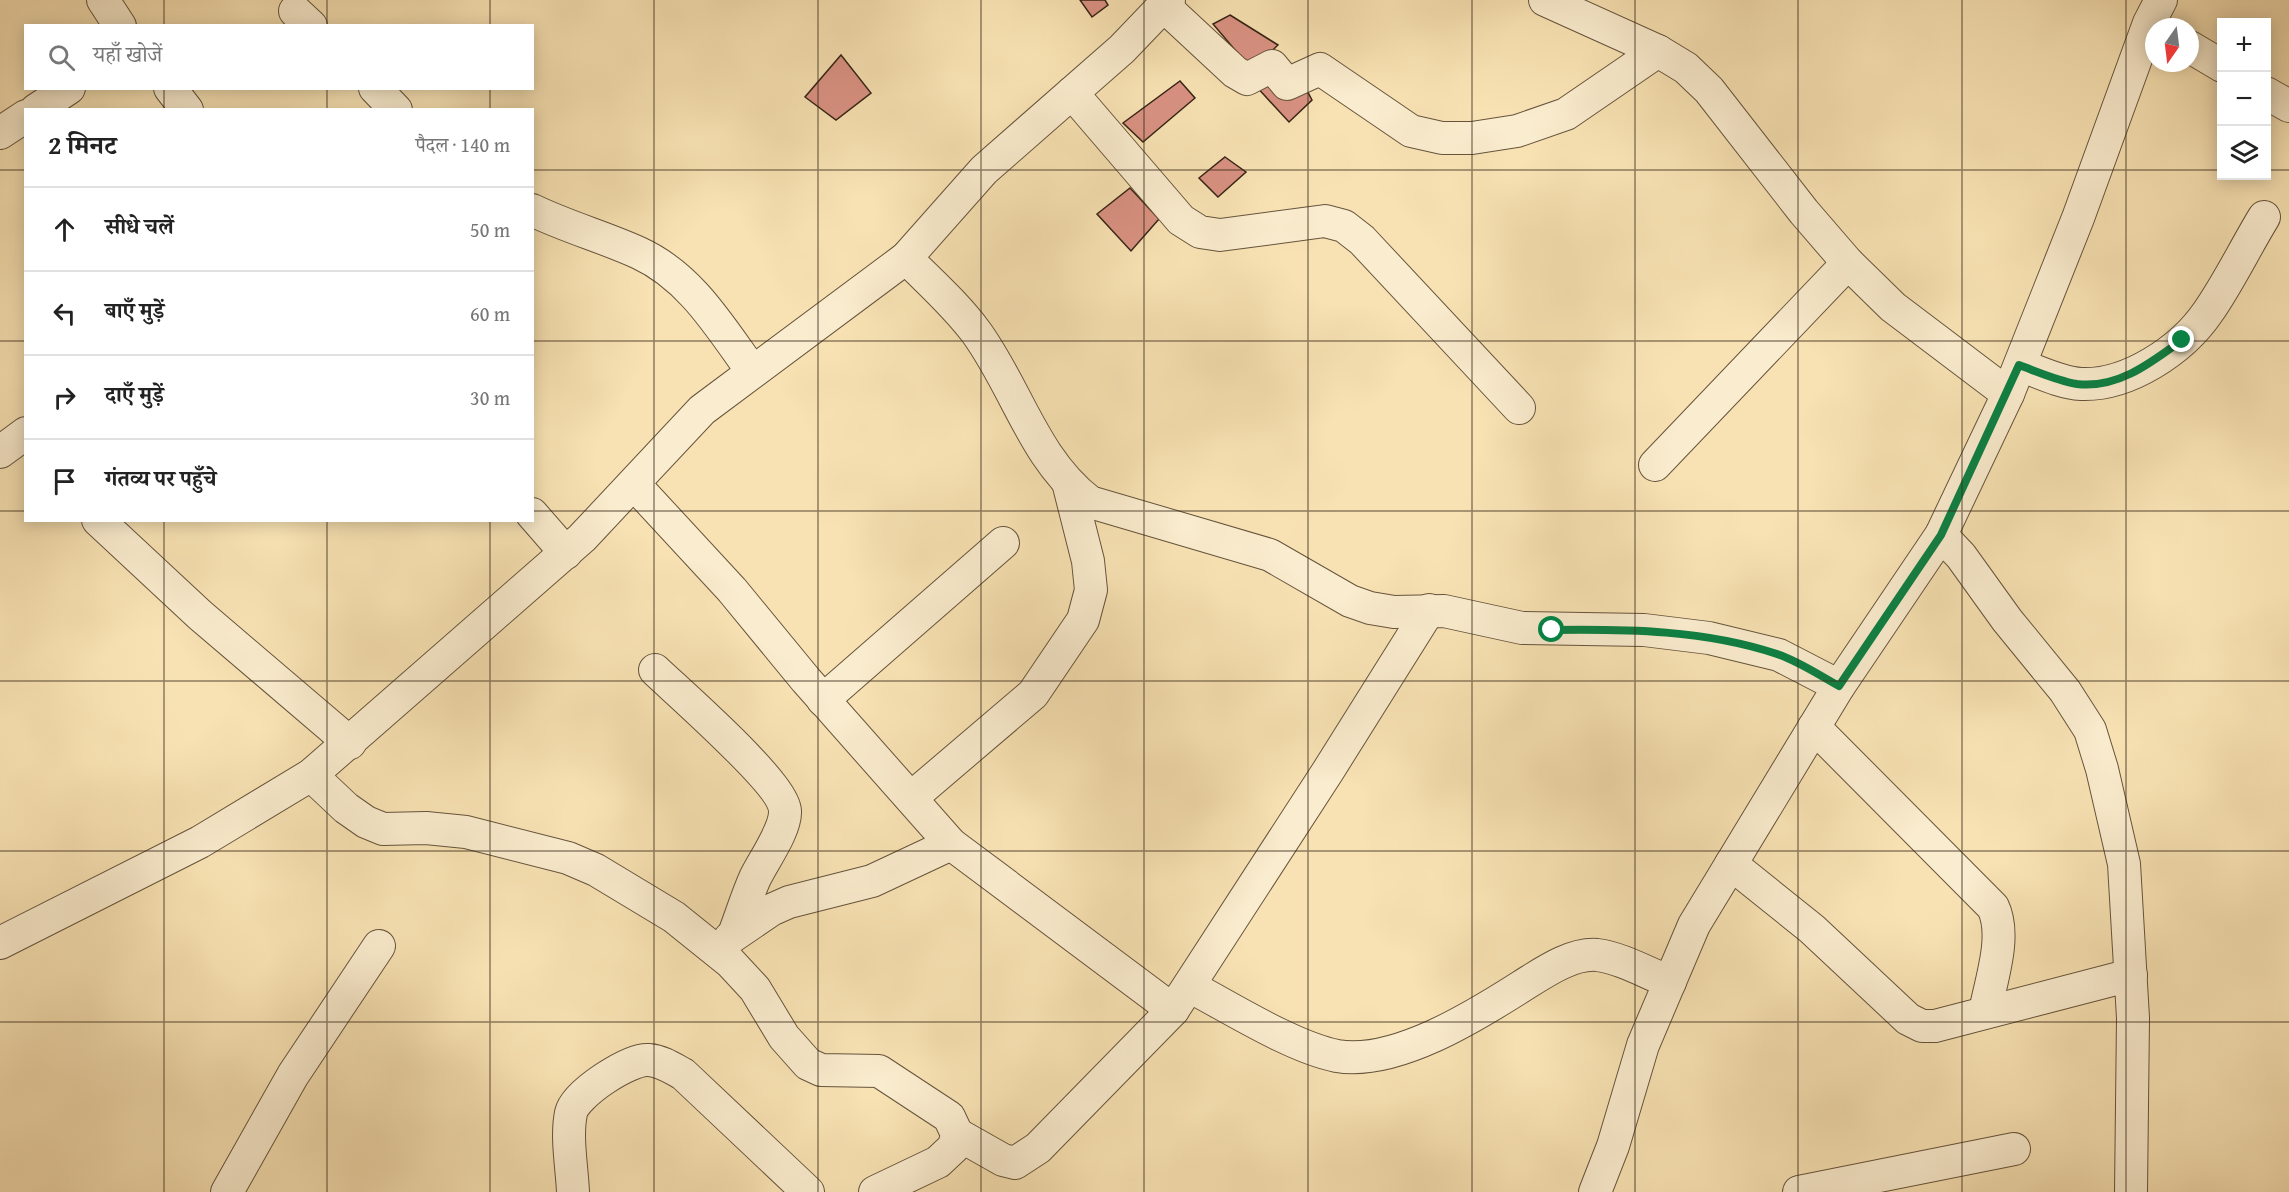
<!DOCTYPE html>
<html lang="hi">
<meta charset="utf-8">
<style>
:root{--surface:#fff;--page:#f2f2f2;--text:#222;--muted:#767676;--line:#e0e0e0}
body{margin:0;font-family:"Gentium Book Plus","Noto Serif Devanagari",serif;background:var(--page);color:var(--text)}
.controls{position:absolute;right:18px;top:18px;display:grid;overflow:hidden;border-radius:0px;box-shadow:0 3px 15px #0003}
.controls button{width:54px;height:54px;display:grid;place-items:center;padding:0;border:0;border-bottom:2px solid var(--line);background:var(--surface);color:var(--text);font:30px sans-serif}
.compass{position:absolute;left:2145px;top:18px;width:54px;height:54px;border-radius:50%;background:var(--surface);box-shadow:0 3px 15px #0003;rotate:194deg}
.stop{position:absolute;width:18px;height:18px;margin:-14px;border:4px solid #0b8043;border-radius:50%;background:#fff}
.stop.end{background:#0b8043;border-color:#fff;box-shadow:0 2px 6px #0008}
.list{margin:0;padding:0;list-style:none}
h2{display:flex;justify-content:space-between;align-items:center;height:78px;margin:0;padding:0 24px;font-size:26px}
h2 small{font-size:20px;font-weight:400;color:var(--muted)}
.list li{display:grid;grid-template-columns:39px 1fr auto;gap:18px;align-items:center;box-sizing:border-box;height:84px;padding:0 24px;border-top:2px solid var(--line)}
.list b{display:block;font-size:22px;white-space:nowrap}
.list em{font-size:20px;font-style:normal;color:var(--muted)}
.icon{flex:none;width:33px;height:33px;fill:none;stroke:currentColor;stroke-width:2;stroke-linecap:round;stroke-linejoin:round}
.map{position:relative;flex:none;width:2289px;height:1192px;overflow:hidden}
.search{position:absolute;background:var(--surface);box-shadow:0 3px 15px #0003;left:24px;top:24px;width:510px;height:66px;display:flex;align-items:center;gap:15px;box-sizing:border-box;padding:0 21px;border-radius:0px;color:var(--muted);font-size:22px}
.panel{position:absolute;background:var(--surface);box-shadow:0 3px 15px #0003;left:24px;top:108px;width:510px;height:414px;border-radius:0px}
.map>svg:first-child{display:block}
.building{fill:#da9283;stroke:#352415;stroke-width:1.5}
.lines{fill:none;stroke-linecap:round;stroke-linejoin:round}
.minor-casing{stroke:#66543c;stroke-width:34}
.minor{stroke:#faecce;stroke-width:32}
.route{stroke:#0b8043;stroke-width:8}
.grid{fill:none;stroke:#352415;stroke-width:1.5;stroke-opacity:0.55}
</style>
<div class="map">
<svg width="2289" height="1192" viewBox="0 0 2289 1192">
<rect width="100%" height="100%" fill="#f8e2b3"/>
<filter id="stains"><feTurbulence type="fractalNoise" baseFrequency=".00333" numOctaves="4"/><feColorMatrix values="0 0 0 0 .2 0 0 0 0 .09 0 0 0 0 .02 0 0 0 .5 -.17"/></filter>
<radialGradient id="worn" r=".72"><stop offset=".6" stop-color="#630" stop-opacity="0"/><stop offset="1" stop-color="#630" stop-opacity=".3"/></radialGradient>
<g class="building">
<path d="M1080 0H1105L1108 5 1092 17Z"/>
<path d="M1230 15 1278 45 1252 70 1213 24Z"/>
<path d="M841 55 871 93 836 120 805 97Z"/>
<path d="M1270 74 1303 83 1312 100 1289 122 1254 84Z"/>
<path d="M1180 81 1195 98 1143 142 1123 123Z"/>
<path d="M1225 157 1246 172 1218 197 1199 178Z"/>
<path d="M1130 188 1159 219 1131 251 1097 214Z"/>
</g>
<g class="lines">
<defs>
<g id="minor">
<path d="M103 0 120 26"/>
<path d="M1545 0 1658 51 1686 68 1709 90 1804 212 1848 263 1893 307 2008 394"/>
<path d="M1164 6 1235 72 1247 79 1272 66 1287 84 1320 69 1411 131 1442 138H1472L1517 131 1566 114 1658 51"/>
<path d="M295 11 311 26"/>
<path d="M2190 47 2222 66"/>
<path d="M170 88 187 110"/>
<path d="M375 88 396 110"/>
<path d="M1072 93 1181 220 1200 232 1220 235 1325 221 1344 226 1362 240 1519 408"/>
<path d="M2266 93 2289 106"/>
<path d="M36 110 69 88"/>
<path d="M0 133 26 116"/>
<path d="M532 210C567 227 604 237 639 253 691 277 720 327 752 371"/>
<path d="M906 258C930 282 956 305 976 332 1017 388 1033 458 1090 502L1270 555 1350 601 1370 608 1394 612 1444 611 1522 628 1644 630 1709 638 1779 655 1839 686"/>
<path d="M2020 365C2039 372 2061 383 2081 384 2128 386 2182 350 2208 312 2229 282 2245 248 2264 217"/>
<path d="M0 452 26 433"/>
<path d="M1655 465 1848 263"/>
<path d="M634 484 732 590 806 680 951 844 1173 1010"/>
<path d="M532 514 566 553"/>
<path d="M98 520 200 615 350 743"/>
<path d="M1941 535 1961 556 2007 620 2065 691 2090 730 2102 769 2124 864 2133 1018 2131 1192"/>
<path d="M655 670C679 693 784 784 785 811 786 830 763 861 755 878 747 896 741 916 734 934"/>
<path d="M823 700 1003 543"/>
<path d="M1814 727 1993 907C2007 936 1991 980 1985 1012"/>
<path d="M311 775 346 808 366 822 383 829 426 828 466 832 568 858 596 870 674 917 730 962 755 989 784 1037 808 1064 821 1070 879 1071 949 1117 957 1134 954 1147 938 1162 875 1192"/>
<path d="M911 798 1033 694 1083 620 1091 590 1088 561 1069 486"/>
<path d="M1731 864 1812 929 1908 1019 1922 1026H1935L2131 975"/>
<path d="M730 938 771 910 789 902 872 881 951 844"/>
<path d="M0 943 200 842 311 775 582 538 702 410 906 258 984 170 1122 49 1169 0"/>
<path d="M1189 986C1231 1008 1292 1047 1337 1056 1395 1066 1475 1016 1522 986 1543 973 1571 953 1597 955 1621 958 1647 973 1670 982"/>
<path d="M957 1134 1003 1160 1015 1163 1038 1148 1173 1010 1328 771 1429 610"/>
<path d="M227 1192 293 1075 379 946"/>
<path d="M573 1192C572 1168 566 1137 571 1113 575 1094 630 1058 649 1060 662 1061 672 1068 683 1074L808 1192"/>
<path d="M1595 1192 1613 1146 1643 1045 1694 925 1839 686 1941 535 2008 394 2078 218 2149 23 2161 0"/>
<path d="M1799 1192 2014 1149"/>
</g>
</defs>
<use href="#minor" class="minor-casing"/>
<use href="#minor" class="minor"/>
</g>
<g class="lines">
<path class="route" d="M1552 630C1628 629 1705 630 1777 654 1798 661 1819 675 1839 686L1941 535 2019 365C2038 372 2058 381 2077 384 2118 389 2152 362 2182 340"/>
</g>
<path class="grid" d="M164 0V26M327 0V26M490 0V26M654 0V1192M818 0V1192M981 0V1192M1144 0V1192M1308 0V1192M1472 0V1192M1635 0V1192M1798 0V1192M1962 0V1192M2126 0V1192M164 88V110M327 88V110M490 88V110M0 170H26M532 170H2222M2266 170H2289M0 341H26M532 341H2289M0 511H26M532 511H2289M164 520V1192M327 520V1192M490 520V1192M0 681H2289M0 851H2289M0 1022H2289"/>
<rect width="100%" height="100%" filter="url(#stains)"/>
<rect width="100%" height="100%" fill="url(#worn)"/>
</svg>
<div class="controls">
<button>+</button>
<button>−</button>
<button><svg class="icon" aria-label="layers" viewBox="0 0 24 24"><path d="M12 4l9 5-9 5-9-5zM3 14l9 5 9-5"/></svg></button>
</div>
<svg class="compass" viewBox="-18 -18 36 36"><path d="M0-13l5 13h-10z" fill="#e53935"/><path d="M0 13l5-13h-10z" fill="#767676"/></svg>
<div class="stop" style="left:1552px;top:630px"></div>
<div class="stop end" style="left:2182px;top:340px"></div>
<div class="search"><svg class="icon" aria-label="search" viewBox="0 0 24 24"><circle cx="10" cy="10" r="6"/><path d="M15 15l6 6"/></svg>यहाँ खोजें</div>
<section class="panel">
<h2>2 मिनट<small>पैदल · 140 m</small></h2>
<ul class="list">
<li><svg class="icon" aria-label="ahead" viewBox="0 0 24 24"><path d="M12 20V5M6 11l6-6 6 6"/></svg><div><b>सीधे चलें</b></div><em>50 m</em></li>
<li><svg class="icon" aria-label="left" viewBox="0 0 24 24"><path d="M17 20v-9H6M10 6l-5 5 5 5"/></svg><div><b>बाएँ मुड़ें</b></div><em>60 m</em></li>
<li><svg class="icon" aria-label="right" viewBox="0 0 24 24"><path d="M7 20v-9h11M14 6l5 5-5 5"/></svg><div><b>दाएँ मुड़ें</b></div><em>30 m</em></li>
<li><svg class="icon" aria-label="arrive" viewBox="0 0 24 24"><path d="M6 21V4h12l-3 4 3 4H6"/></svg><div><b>गंतव्य पर पहुँचे</b></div></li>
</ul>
</section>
</div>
